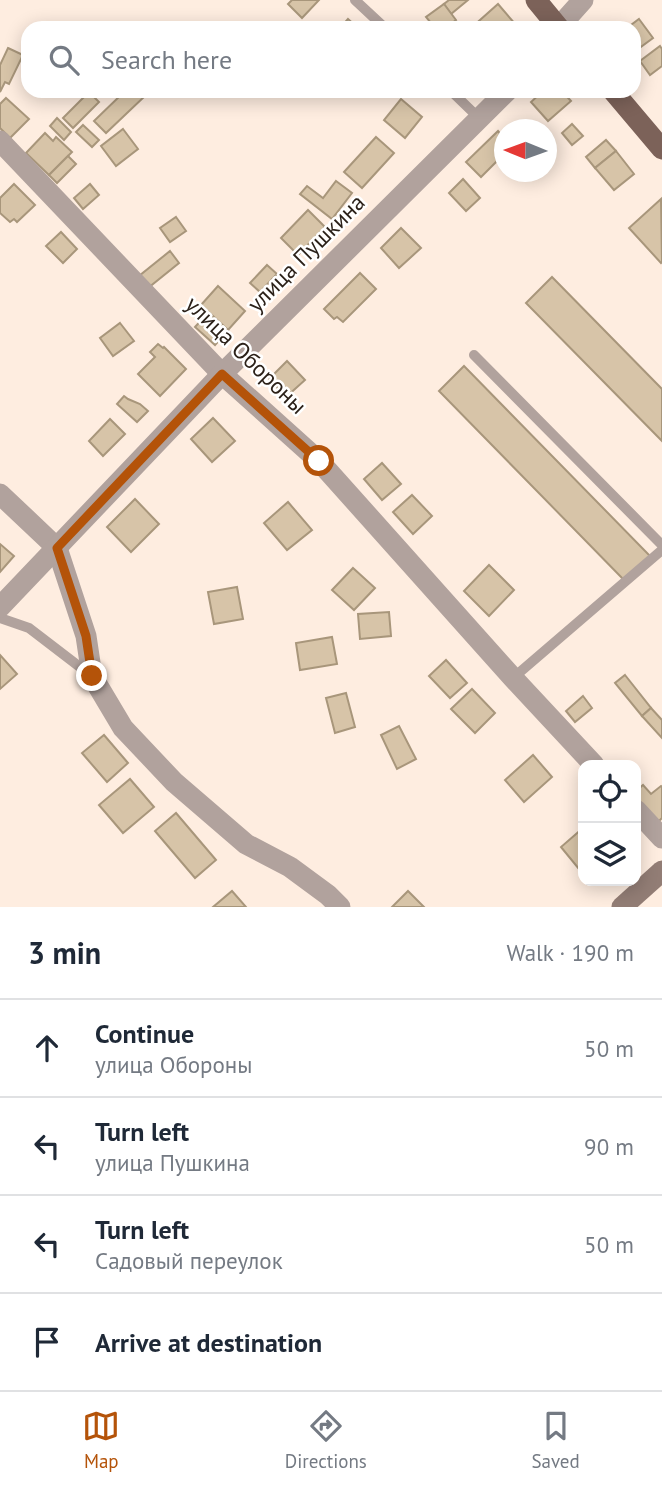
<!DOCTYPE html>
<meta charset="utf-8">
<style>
:root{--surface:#fff;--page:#f2f2f3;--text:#1f2937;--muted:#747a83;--line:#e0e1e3;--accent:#b45309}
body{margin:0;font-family:"PT Sans",sans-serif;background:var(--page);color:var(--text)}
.controls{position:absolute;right:21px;bottom:21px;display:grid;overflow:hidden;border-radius:14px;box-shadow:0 4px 18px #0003}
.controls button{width:63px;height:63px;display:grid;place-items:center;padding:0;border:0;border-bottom:2px solid var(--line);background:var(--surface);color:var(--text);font:35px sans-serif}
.compass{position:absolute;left:494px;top:119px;width:63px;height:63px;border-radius:50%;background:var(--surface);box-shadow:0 4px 18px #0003;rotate:271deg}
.stop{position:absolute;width:21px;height:21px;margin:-16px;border:5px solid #b45309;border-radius:50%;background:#fff}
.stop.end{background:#b45309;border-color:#fff;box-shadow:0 2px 7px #0008}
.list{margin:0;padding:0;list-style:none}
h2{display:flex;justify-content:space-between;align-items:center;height:91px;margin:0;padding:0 28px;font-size:30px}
h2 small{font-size:23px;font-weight:400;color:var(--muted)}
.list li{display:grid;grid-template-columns:46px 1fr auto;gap:21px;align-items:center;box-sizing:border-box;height:98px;padding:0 28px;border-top:2px solid var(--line)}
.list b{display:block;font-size:26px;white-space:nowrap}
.list p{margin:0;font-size:23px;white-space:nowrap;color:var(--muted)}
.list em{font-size:23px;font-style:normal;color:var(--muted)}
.icon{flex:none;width:38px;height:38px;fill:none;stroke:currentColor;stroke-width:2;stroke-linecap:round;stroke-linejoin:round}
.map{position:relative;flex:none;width:662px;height:907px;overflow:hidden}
.search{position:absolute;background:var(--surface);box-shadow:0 4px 18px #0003;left:21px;right:21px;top:21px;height:77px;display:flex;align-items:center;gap:18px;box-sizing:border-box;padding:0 24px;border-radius:21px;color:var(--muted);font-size:26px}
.sheet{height:483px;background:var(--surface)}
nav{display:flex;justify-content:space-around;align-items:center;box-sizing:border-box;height:98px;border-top:2px solid var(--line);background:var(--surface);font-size:19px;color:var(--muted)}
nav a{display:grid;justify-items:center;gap:4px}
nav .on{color:var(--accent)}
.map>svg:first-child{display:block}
.building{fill:#d7c4a8;stroke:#a8967b;stroke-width:2}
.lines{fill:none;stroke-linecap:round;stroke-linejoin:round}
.lane{stroke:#b1a29d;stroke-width:10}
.street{stroke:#b1a29d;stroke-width:21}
.secondary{stroke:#927d75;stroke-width:21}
.primary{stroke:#7c6259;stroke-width:21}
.route{stroke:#b45309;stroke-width:9}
.labels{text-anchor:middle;stroke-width:5;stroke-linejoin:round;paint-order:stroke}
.street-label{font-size:23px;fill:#2b2119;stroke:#fff}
</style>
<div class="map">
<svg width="662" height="907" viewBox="0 0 662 907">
<rect width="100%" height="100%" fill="#feede0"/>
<g class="building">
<path d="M292 0H319L302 18 288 4Z"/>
<path d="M449 0H468L451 14 444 4Z"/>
<path d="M444 4 456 20 446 28H435L426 17Z"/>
<path d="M498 4 516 25 513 28H471Z"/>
<path d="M348 19 358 28H340Z"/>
<path d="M639 19 653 38 634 52V28H627Z"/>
<path d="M660 46 662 49V66L650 75 640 61Z"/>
<path d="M8 48 23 55 9 84 5 82 0 92V65Z"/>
<path d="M125 91H142L146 95 106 133 94 121Z"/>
<path d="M543 91H562L571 101 548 121 531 102Z"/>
<path d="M89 92 99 102 73 128 63 118Z"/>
<path d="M6 98 29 119 10 138 0 128V104Z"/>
<path d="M401 99 422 117 405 138 384 120Z"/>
<path d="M57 118 71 132 64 140 50 126Z"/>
<path d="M572 124 583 136 572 145 562 133Z"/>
<path d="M83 125 99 140 92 147 76 132Z"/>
<path d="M123 129 138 149 116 166 101 146Z"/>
<path d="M498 131 504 138V154L481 177 466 162Z"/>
<path d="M45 133 53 141 56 137 72 152 49 175 26 153Z"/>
<path d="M376 137 394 153 362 188 344 172Z"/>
<path d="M606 140 616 151 595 168 586 157Z"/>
<path d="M616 151 634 174 614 190 595 168Z"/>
<path d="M68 156 76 164 57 183 49 175Z"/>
<path d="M463 179 480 198 466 211 449 193Z"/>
<path d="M336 181 352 193 332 219 300 194 307 186 323 198Z"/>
<path d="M14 184 35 205 17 222 14 219 10 222 0 213V198Z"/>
<path d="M90 184 99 195 83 209 74 198Z"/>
<path d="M661 199 662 262 661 263 629 228Z"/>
<path d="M308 210 325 227 298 255 281 238Z"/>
<path d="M176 217 186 231 170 242 160 228Z"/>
<path d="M401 228 421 248 399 268 381 248Z"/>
<path d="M61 232 77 249 63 263 46 246Z"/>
<path d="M170 251 179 263 148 288 139 276Z"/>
<path d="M267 265 277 274 260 292 250 283Z"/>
<path d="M360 273 376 289 343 322 337 317 334 319 324 309Z"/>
<path d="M552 277 662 389V441L526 303Z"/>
<path d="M218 286 245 311 228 330 201 305Z"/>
<path d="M208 313 228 330 215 345 195 327Z"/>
<path d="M120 323 134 341 113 356 100 338Z"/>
<path d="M158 344 163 348 164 347 186 369 160 396 138 374 155 357 150 352Z"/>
<path d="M287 361 305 380 286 397 269 379Z"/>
<path d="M464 366 650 556 625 581 439 391Z"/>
<path d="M124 396 128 399 140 404 148 411 137 422 117 404Z"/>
<path d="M213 418 235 441 212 462 191 439Z"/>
<path d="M110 419 125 434 103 456 89 441Z"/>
<path d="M382 463 401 484 382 500 364 479Z"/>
<path d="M412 495 432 516 413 534 393 512Z"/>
<path d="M135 499 159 524 131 552 107 527Z"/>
<path d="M288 502 312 530 287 550 264 523Z"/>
<path d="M0 544 14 556 0 572Z"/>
<path d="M489 565 514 590 489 616 464 591Z"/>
<path d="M353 568 375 588 354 610 332 590Z"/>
<path d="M237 587 243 619 214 624 208 592Z"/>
<path d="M389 612 391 636 360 639 358 614Z"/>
<path d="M332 637 337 664 300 670 296 643Z"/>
<path d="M0 655 17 674 0 689Z"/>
<path d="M446 660 467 683 450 698 429 676Z"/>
<path d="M625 675 651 708 642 716 615 683Z"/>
<path d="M472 689 495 713 475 733 451 709Z"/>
<path d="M346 693 355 727 335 733 326 698Z"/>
<path d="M583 696 592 708 575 722 566 711Z"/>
<path d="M651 708 662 720V738L642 716Z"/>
<path d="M399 726 416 759 397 769 381 735Z"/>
<path d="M104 735 128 763 107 782 82 753Z"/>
<path d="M533 755 552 777 524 802 505 780Z"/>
<path d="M130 779 154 807 123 833 99 805Z"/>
<path d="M643 785 651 794 661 786 662 787V818L657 823 636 798V791Z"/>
<path d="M176 813 216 860 195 878 155 831Z"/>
<path d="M583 828V874L561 847Z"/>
<path d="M232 891 246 907H213Z"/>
<path d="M408 891 424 907H392Z"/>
</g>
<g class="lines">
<g class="lane">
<path d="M355 0 385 28"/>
<path d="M451 91 480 119"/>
<path d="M474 355 662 545"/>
<path d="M0 618 29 628 89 674"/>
<path d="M513 678 662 550"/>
</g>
<g class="street">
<path d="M558 28 583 0"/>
<path d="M0 141 222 374 319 461 513 678 594 765"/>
<path d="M0 494 57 548 86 636 92 676 123 728 174 782 246 844 290 867 328 895 340 907"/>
<path d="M0 607 222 374 507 91"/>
<path d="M636 810 662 838"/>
</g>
<path class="secondary" d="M622 907 662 871"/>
<g class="primary">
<path d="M536 0 559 28"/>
<path d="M613 91 662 149"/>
</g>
</g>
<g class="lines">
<path class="route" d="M92 676 86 636 57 548 222 374 319 461"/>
</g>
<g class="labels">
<g class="street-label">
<text transform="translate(306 253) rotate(-45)" y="8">улица Пушкина</text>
<text transform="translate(246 355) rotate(44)" y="8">улица Обороны</text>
</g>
</g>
</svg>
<div class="controls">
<button><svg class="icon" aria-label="locate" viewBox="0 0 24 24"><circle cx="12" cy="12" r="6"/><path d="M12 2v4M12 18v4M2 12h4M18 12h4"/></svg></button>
<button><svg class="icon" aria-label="layers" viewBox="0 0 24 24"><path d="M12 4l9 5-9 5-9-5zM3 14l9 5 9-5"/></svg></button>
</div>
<svg class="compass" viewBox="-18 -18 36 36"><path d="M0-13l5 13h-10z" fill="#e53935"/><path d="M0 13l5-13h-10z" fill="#747a83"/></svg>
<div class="stop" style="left:319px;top:461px"></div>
<div class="stop end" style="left:92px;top:676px"></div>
<div class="search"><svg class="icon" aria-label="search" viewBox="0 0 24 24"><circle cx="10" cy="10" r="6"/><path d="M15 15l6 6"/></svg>Search here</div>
</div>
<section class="sheet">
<h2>3 min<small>Walk · 190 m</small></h2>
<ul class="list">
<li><svg class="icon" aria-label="ahead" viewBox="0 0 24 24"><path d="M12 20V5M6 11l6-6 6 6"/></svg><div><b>Continue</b><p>улица Обороны</p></div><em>50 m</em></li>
<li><svg class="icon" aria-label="left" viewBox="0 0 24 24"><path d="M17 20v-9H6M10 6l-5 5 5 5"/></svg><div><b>Turn left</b><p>улица Пушкина</p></div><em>90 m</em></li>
<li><svg class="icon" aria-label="left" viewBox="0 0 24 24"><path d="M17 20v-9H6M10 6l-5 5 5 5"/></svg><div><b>Turn left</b><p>Садовый переулок</p></div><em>50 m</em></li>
<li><svg class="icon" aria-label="arrive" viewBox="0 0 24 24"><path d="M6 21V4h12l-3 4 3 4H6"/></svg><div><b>Arrive at destination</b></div></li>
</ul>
</section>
<nav>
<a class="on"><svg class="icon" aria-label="map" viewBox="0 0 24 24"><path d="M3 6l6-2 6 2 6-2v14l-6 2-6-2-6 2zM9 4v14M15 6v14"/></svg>Map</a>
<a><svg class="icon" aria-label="directions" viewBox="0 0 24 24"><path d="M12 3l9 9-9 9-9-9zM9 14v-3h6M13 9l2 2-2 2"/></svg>Directions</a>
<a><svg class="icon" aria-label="saved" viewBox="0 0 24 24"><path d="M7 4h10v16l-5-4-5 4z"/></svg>Saved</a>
</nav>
